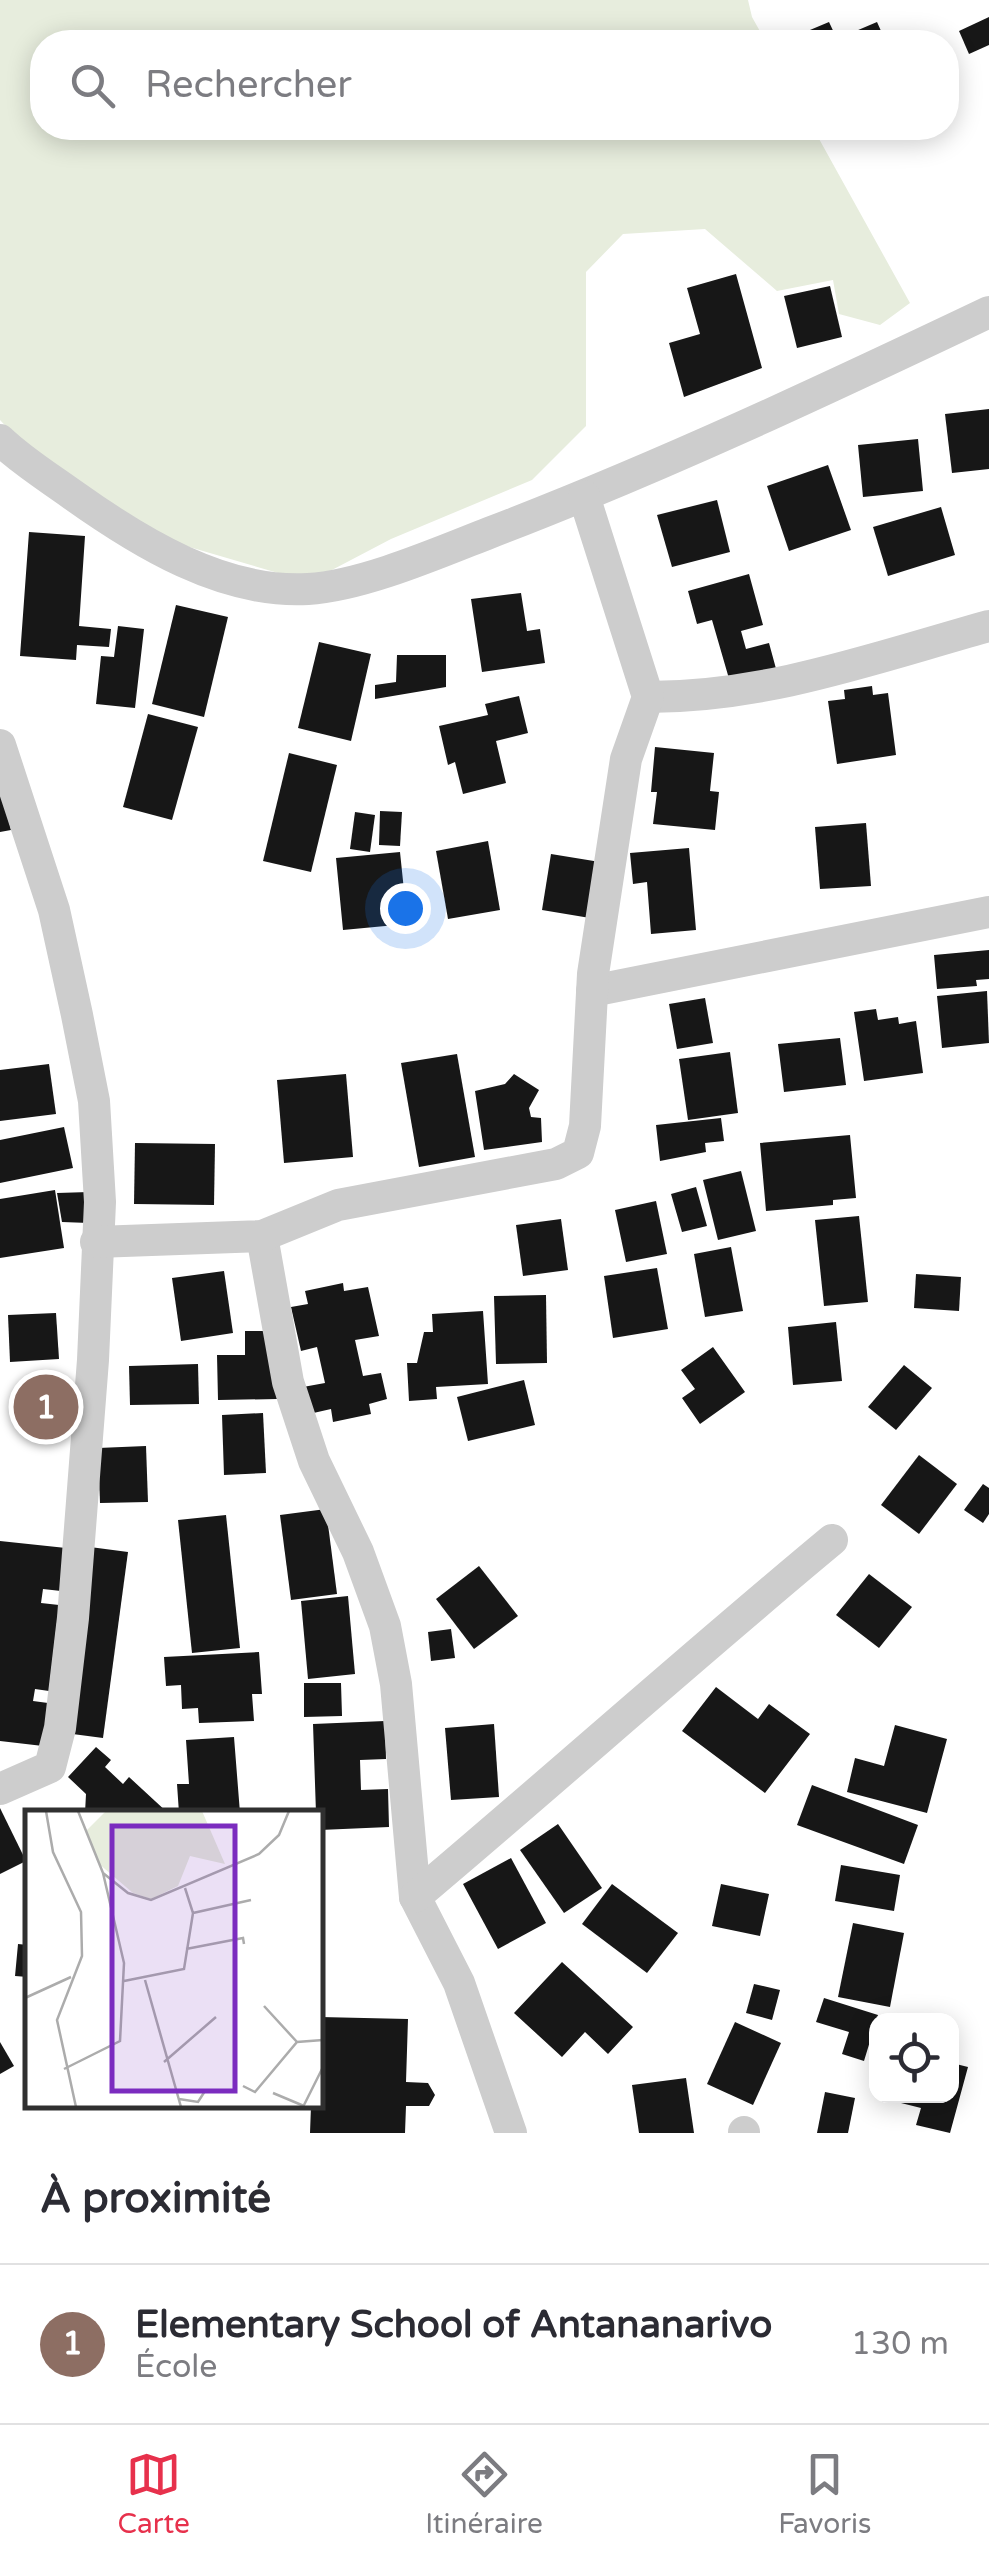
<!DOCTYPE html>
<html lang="fr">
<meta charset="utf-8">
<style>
:root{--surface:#fff;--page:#f7f7f7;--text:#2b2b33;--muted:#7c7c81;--line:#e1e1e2;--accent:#e7314c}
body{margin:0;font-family:"Varela Round",sans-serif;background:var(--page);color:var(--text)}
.controls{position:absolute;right:30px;bottom:30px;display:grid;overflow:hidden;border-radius:20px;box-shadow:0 5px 25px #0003}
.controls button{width:90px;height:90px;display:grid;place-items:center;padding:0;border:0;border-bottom:2px solid var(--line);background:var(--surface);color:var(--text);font:50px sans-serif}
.you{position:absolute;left:405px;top:908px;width:35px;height:35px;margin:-25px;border:8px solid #fff;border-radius:50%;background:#1a73e8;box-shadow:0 0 0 15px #1a73e833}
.badge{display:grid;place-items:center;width:65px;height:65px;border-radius:50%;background:var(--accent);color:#fff;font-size:32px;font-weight:700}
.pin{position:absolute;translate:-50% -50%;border:5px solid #fff;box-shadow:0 2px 10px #0006}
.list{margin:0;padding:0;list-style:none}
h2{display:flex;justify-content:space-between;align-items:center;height:130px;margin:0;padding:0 40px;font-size:42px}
h2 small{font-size:32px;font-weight:400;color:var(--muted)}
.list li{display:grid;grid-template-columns:65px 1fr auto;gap:30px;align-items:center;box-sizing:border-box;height:160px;padding:0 40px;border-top:2px solid var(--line)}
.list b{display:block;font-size:38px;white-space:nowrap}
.list p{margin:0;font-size:32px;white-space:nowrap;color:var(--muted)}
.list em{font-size:32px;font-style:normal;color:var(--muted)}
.icon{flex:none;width:55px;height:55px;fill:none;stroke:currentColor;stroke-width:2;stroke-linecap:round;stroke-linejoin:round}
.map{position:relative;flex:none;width:989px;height:2133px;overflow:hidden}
.search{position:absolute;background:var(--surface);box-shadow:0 5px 25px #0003;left:30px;right:30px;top:30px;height:110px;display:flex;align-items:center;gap:25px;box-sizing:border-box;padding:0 35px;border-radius:40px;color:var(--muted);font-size:38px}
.sheet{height:290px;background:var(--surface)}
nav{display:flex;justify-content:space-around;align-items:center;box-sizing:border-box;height:140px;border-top:2px solid var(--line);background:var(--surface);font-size:28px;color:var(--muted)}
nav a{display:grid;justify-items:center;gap:5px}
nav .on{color:var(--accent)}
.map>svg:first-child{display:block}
.green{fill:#e7eddd}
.building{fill:#171717}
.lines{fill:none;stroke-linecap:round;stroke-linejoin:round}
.minor{stroke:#cdcdcd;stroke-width:32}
.inset-road{fill:none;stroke:#acacac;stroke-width:2.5}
.view{fill:#7b2cbf;fill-opacity:0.15;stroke:#7b2cbf;stroke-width:5}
.inset-edge{fill:none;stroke:#303030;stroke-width:5}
</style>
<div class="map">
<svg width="989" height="2133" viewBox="0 0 989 2133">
<rect width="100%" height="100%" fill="#fff"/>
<path class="green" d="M0 0H748L752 17 766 42H42V128H813L910 303 880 325 839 314 833 280 777 291 705 229 623 234 586 272V426L532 480 391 539 309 582 162 539 17 438 0 420Z"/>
<g class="building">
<path d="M989 17V45L969 54 959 31Z"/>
<path d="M829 22 837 39 877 22 886 42H801L798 35Z"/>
<path d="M736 274 762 368 684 397 669 343 700 334 687 288Z"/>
<path d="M830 286 842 337 797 348 784 296Z"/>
<path d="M989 409V469L952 473 945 414Z"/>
<path d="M918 439 923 491 863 497 858 445Z"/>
<path d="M828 465 851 530 789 551 767 486Z"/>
<path d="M717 500 730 552 672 567 657 515Z"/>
<path d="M941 507 955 555 888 576 873 527Z"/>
<path d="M29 532 85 536 79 626 111 629 109 647 77 645 76 660 20 656Z"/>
<path d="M749 574 763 625 741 631 746 649 769 643 778 676 732 689 712 620 697 624 688 591Z"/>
<path d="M521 593 527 631 540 629 545 663 482 672 471 599Z"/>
<path d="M176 605 228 617 204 717 152 704Z"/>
<path d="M118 626 144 629 135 708 96 704 101 656 114 657Z"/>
<path d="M319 642 371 654 351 741 298 728Z"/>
<path d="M397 655H446V687L375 699V685L396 682Z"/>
<path d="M872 686 873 695 888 693 896 755 837 764 828 701 845 699 844 690Z"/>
<path d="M519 696 528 733 496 741 506 783 463 794 455 762 448 765 439 726 488 715 485 704Z"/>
<path d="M148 714 198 727 172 820 123 807Z"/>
<path d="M655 747 714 753 710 791 719 792 715 830 653 824 657 792H651Z"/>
<path d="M289 753 337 765 311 872 263 861Z"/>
<path d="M0 779 11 830 0 832Z"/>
<path d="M380 811 402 812 400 846 379 845Z"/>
<path d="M355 812 375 815 370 852 350 849Z"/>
<path d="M866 823 871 886 820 889 815 827Z"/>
<path d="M488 841 500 910 448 919 436 851Z"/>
<path d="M689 848 696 930 651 934 647 882 633 884 630 853Z"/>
<path d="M400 852 405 900 415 899 417 923 343 930 336 858Z"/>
<path d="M551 854 600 862 590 918 542 910Z"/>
<path d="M989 950V979L976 980 977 986 937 989 934 955Z"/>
<path d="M987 991 989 1043 942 1048 937 996Z"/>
<path d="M705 998 713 1043 677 1049 669 1004Z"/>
<path d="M876 1009 878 1020 898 1017 899 1024 916 1021 923 1073 864 1081 854 1012Z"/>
<path d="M840 1038 846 1085 784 1092 778 1044Z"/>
<path d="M730 1052 738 1113 688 1120 679 1059Z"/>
<path d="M457 1054 475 1157 419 1167 401 1063Z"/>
<path d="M49 1064 56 1114 0 1121V1070Z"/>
<path d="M346 1074 353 1157 284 1163 277 1080Z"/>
<path d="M514 1074 539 1090 529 1108 531 1117 541 1118 542 1142 484 1150 475 1091 505 1084Z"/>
<path d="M721 1118 724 1141 705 1143 706 1152 660 1161 656 1125Z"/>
<path d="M64 1127 73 1168 0 1183V1140Z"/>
<path d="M850 1135 856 1198 833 1200V1205L766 1211 760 1143Z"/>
<path d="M135 1143 215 1144 214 1205 134 1204Z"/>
<path d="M741 1171 756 1231 718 1240 703 1180Z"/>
<path d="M696 1187 707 1226 682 1232 671 1194Z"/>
<path d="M55 1190 64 1248 0 1258V1199Z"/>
<path d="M89 1192V1223L62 1222 57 1193Z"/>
<path d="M656 1201 667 1254 626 1262 615 1210Z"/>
<path d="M859 1216 868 1302 824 1306 815 1220Z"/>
<path d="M561 1219 568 1270 523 1276 516 1225Z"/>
<path d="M731 1247 743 1311 705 1317 694 1254Z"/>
<path d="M657 1268 668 1329 613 1338 604 1276Z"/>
<path d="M224 1271 233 1333 181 1341 172 1278Z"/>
<path d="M916 1274 961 1277 959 1311 914 1308Z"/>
<path d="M343 1283 344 1291 368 1287 379 1336 355 1340 363 1376 381 1373 387 1399 369 1404 371 1414 333 1422 331 1409 309 1414 303 1387 325 1383 317 1347 301 1351 291 1307 308 1304 305 1291Z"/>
<path d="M546 1295 547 1363 496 1364 494 1296Z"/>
<path d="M483 1311 488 1384 436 1387 437 1399 409 1401 407 1363H417L424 1332H433L432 1314Z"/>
<path d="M56 1313 59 1359 10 1362 8 1315Z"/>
<path d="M836 1322 842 1381 793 1385 788 1327Z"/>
<path d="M245 1331H270L277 1399 218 1400 217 1355H245Z"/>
<path d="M713 1347 745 1392 700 1424 682 1398 695 1389 681 1370Z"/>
<path d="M198 1364 199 1404 130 1405 129 1366Z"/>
<path d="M904 1365 932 1388 896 1430 868 1407Z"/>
<path d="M524 1380 535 1425 468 1441 457 1397Z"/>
<path d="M263 1413 266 1473 224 1475 222 1415Z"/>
<path d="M146 1446 148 1502 100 1503 98 1448Z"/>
<path d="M919 1455 957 1484 919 1534 881 1505Z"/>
<path d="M983 1484 989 1488V1514L983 1523 964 1510Z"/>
<path d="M326 1509 337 1594 291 1600 280 1515Z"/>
<path d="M226 1515 240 1648 192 1653 178 1520Z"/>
<path d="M0 1541 66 1548 61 1591 43 1589 41 1603 59 1605 49 1691 35 1689 33 1701 48 1703 43 1746 0 1741Z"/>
<path d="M90 1547 128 1552 103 1738 65 1733Z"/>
<path d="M479 1566 518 1616 474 1649 436 1599Z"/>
<path d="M869 1574 912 1607 879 1648 836 1615Z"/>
<path d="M348 1596 355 1674 308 1679 301 1601Z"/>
<path d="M451 1629 455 1658 431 1661 428 1632Z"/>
<path d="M259 1652 262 1694H252L254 1721 199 1723 198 1708 182 1709 181 1685 166 1686 164 1657Z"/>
<path d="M304 1683H341L342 1716 304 1717Z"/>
<path d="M716 1687 758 1719 769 1704 810 1734 765 1793 682 1731Z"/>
<path d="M385 1721 386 1759 360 1760 361 1790 388 1789 389 1827 320 1830V1813H316L313 1724Z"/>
<path d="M494 1724 499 1797 451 1800 445 1728Z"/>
<path d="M895 1725 947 1739 927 1813 847 1792 855 1758 884 1766Z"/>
<path d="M234 1737 240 1813H179L177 1784H189L186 1740Z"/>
<path d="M96 1747 111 1760 105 1767 123 1784 129 1777 168 1813H85L86 1794 68 1777Z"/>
<path d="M812 1785 918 1825 904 1864 797 1825Z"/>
<path d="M0 1808 26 1861 0 1874Z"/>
<path d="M558 1824 602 1888 564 1913 520 1850Z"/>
<path d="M511 1858 546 1923 498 1949 463 1884Z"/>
<path d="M841 1865 900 1875 894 1911 835 1901Z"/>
<path d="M612 1884 678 1933 647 1973 582 1924Z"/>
<path d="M721 1884 769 1894 760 1936 712 1926Z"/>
<path d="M853 1923 904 1933 890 2007 838 1997Z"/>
<path d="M18 1944 28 1945V1977L15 1976Z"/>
<path d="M562 1962 633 2027 608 2054 585 2032 562 2057 514 2013Z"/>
<path d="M754 1984 780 1990 772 2020 746 2013Z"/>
<path d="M824 1998 878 2015 864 2061 842 2054 849 2032 816 2022Z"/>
<path d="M320 2017 408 2019 406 2082 428 2083 435 2095 429 2106H406L405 2133H310L311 2106H320Z"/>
<path d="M735 2022 781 2043 753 2105 707 2084Z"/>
<path d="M0 2042 14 2066 0 2074Z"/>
<path d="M952 2063 968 2067 950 2133 916 2125 921 2108 877 2097 952 2096Z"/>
<path d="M686 2078 694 2133H639L632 2085Z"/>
<path d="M825 2092 855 2098 848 2133H817Z"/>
</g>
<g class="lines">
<g class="minor">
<path d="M0 440C22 461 48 477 73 495 139 542 223 594 308 589 362 586 438 553 489 533 659 468 825 390 989 312"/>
<path d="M648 697C768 697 874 658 989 626"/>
<path d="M0 745 54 910 77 1015 94 1101 100 1202 93 1360 73 1618 60 1728 50 1767 0 1789"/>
<path d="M592 991 989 912"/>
<path d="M262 1236 288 1382 314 1461 358 1552 385 1626 396 1684 415 1897 459 1983 511 2133"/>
<path d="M96 1242 262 1236 338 1205 556 1164 578 1153 585 1126 593 974 626 759 648 697 584 496"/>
<path d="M415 1897C555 1779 691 1657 832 1540"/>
<path d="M744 2133V2132"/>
</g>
</g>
<g transform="translate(25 1810)">
<rect width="298" height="298" fill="#fff"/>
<path d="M81 1H177L200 54 165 46 153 76 126 89 108 83 73 53 61 21Z" fill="#e7eddd"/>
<path class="inset-road" d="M21 1 28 42 56 102 57 146 32 210 51 297M53 1 78 63 103 83 126 90 234 44 254 25 264 1M168 103 226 90M161 139 218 128 219 134M120 170 156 297M99 171 159 159 168 103 160 78M0 188 46 167M239 196 272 232M139 252 191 207M39 259 95 231 99 153 78 63M218 276 230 282 272 232 298 230M248 283 279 296M154 289 173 292 180 281M278 297 298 257"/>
<path class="view" d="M87 16H210V281H87Z"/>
<rect width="298" height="298" class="inset-edge"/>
</g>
</svg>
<div class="controls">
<button><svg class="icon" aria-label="locate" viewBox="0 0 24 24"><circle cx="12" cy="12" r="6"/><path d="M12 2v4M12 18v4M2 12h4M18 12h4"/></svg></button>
</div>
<div class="you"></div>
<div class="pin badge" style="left:46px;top:1407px;background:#8d6e63">1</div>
<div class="search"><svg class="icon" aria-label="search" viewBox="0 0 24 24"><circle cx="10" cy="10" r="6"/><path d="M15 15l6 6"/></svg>Rechercher</div>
</div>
<section class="sheet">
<h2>À proximité<small></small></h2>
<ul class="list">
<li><span class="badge" style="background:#8d6e63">1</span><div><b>Elementary School of Antananarivo</b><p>École</p></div><em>130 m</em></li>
</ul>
</section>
<nav>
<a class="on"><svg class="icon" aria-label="map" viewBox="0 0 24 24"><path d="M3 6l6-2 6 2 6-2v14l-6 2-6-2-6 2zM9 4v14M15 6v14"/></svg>Carte</a>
<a><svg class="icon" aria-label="directions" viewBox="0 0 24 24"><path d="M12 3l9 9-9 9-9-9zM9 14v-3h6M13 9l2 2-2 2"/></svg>Itinéraire</a>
<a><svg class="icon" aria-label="saved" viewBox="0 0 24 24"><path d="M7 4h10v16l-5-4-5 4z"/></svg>Favoris</a>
</nav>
